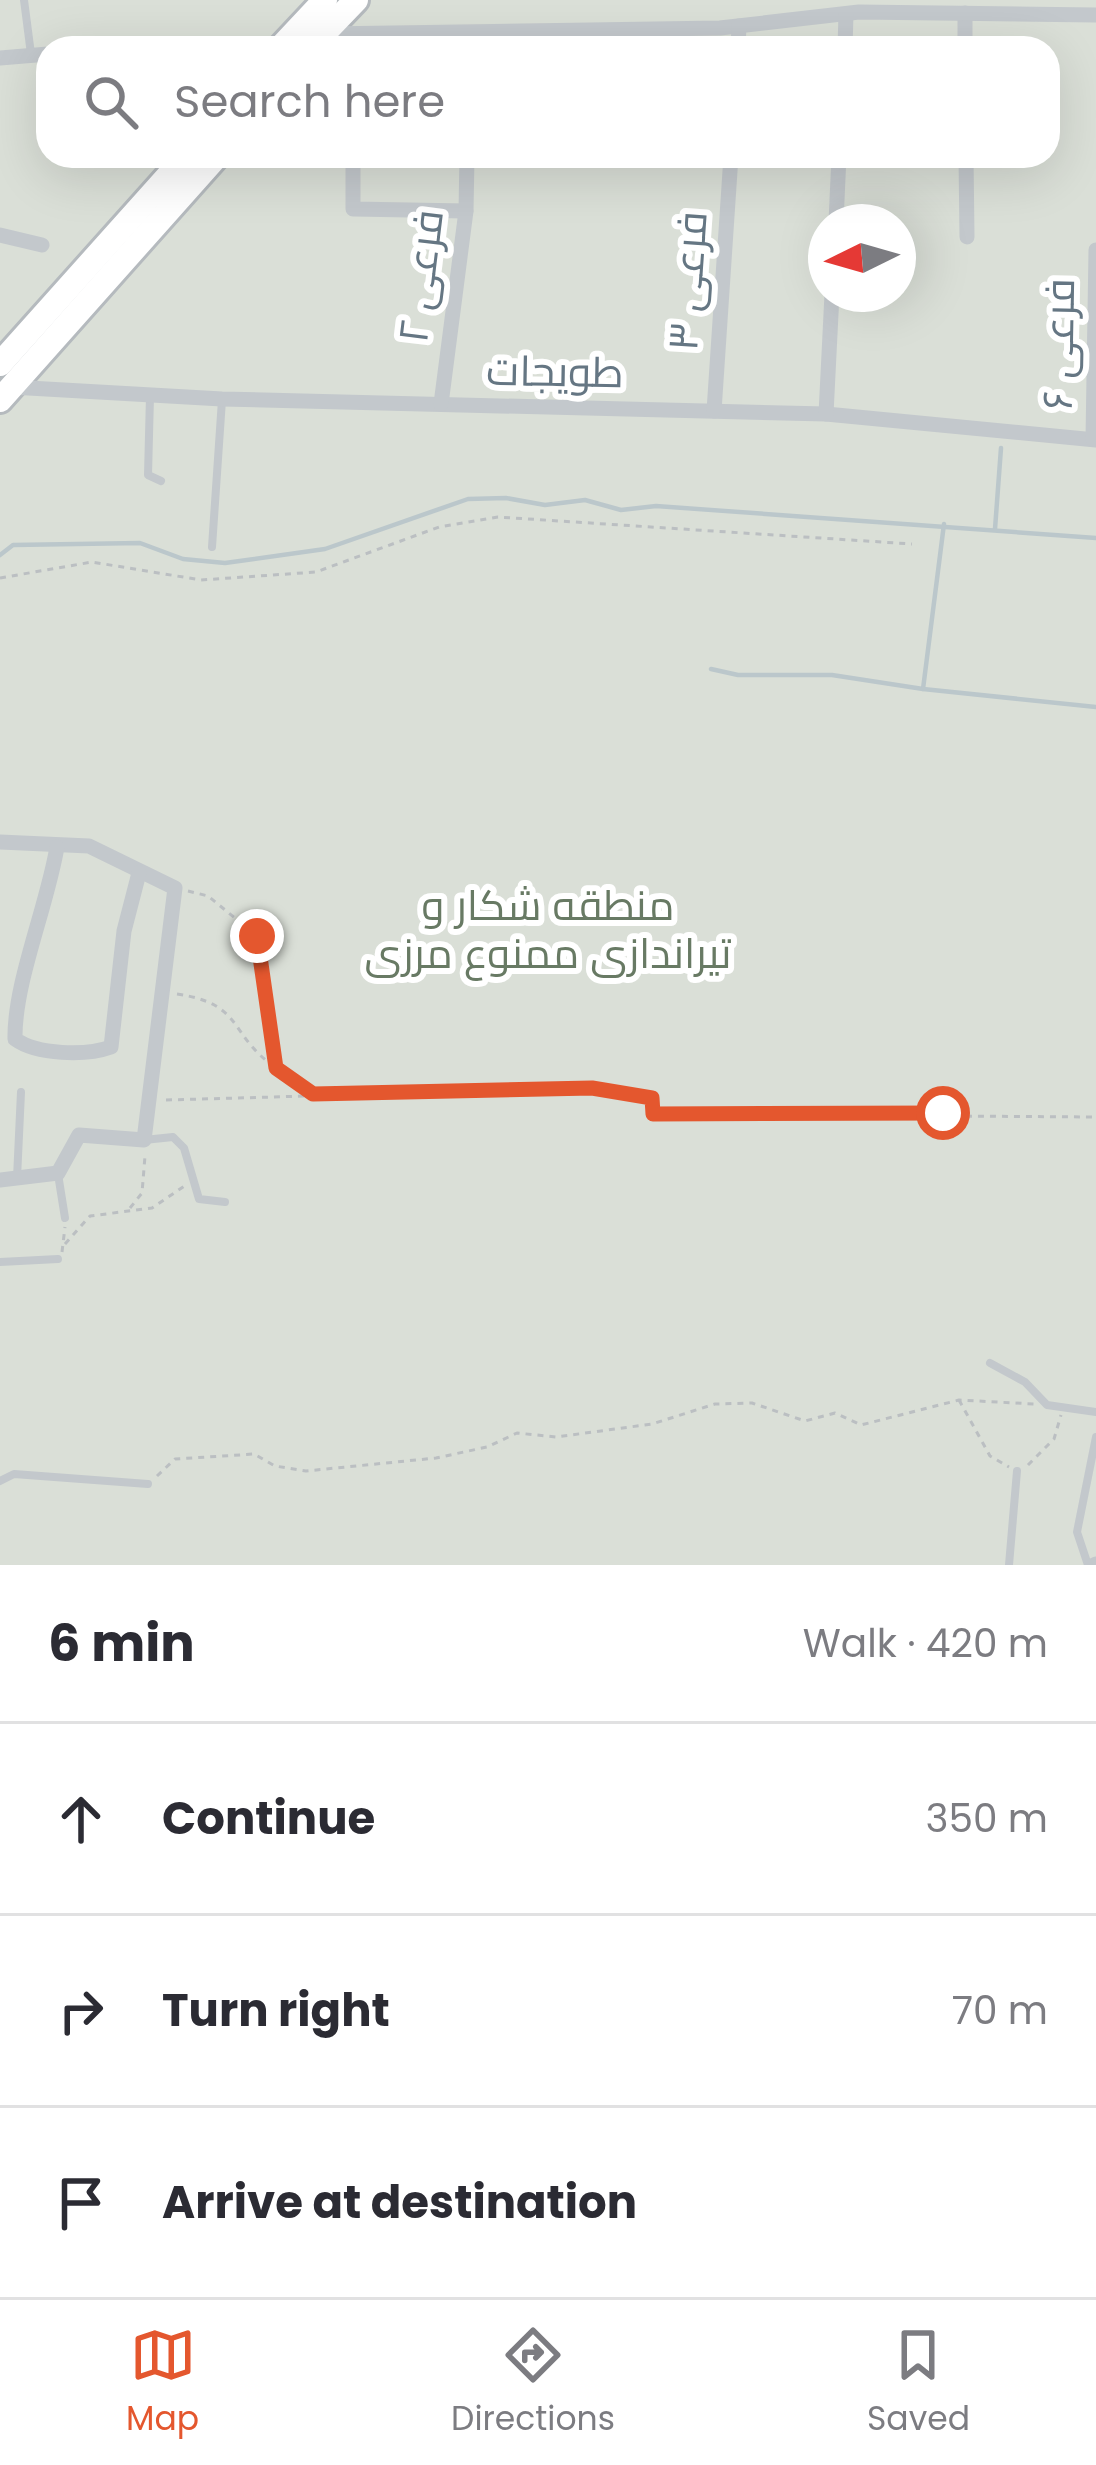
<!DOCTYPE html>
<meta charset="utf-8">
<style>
:root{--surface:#fff;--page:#f2f2f3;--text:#2b2b33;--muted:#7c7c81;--line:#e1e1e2;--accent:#e4572e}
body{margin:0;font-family:Poppins,Cairo,sans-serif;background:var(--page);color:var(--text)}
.compass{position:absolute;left:808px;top:204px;width:108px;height:108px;border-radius:50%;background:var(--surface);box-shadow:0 12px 48px #0002;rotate:265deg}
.stop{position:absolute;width:36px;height:36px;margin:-27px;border:9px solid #e4572e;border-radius:50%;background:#fff}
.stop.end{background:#e4572e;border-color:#fff;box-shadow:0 3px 12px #0008}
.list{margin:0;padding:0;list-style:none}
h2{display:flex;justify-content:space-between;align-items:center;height:156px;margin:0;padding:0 48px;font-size:51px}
h2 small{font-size:39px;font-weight:400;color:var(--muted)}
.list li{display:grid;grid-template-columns:78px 1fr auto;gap:36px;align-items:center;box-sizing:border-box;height:192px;padding:0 48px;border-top:3px solid var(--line)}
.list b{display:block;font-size:45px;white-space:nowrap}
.list em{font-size:39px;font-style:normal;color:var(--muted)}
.icon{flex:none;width:66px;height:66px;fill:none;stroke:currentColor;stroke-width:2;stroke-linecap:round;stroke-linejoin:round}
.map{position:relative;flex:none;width:1096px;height:1565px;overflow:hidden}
.search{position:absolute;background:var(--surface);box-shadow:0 12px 48px #0002;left:36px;right:36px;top:36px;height:132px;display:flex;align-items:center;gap:30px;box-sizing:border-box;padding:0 42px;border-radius:36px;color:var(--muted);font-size:45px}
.sheet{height:732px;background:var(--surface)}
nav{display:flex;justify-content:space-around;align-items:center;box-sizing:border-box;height:168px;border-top:3px solid var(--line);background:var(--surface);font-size:33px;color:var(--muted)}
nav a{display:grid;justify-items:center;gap:6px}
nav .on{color:var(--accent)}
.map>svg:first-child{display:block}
.green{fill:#dadfd7;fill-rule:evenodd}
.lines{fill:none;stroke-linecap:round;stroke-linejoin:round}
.stream{stroke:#bbc7cb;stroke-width:4.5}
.primary-casing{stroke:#b5babe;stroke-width:30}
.path{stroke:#bbbfc2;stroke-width:3;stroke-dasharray:6 6;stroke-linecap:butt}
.lane{stroke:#c3c8cc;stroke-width:8}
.street{stroke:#c3c8cc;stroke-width:15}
.primary{stroke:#fff;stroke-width:24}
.route{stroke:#e4572e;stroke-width:15}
.labels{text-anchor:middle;stroke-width:12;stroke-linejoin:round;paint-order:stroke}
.street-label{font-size:42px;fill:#657683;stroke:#fff}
.park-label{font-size:42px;fill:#687a64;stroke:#fff}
</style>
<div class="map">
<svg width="1096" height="1565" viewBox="0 0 1096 1565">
<rect width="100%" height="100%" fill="#fafaf8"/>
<path class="green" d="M0 0H1096V1565H0ZM48 48H1048V156H48ZM826 222H898V294H826Z"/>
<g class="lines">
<g class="stream">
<path d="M995 529 1001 448"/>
<path d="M0 555 13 545 140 543 183 559 225 563 325 549 468 499 506 498 545 505 585 500 621 510 656 506 1096 538"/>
<path d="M711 669 738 675H832L923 689 944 524"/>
<path d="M923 689 1096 707"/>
</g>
<defs>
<g id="primary">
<path d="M280 48 325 0"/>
<path d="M310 48 356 0"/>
<path d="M0 364 186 156"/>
<path d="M0 400 217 156"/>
</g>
</defs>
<use href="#primary" class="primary-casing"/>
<g class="path">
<path d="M0 578 92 562 201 580 316 572 439 527 498 517 912 544"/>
<path d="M188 891 208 896 257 936 276 1068 311 1092"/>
<path d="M177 994C245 1004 228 1035 275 1067"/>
<path d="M166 1100 592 1088 652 1098 653 1114 1096 1117"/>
<path d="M130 1208 142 1193 145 1156"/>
<path d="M65 1244 90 1216 152 1208 186 1185"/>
<path d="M62 1252 65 1227"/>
<path d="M959 1400 990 1456 1009 1467"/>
<path d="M1028 1465 1054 1439 1061 1415"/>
<path d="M157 1476 175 1459 254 1454 275 1466 306 1471 436 1458 487 1447 517 1433 556 1437 652 1424 715 1404 752 1403 805 1421 835 1413 861 1425 959 1400 1034 1404"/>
</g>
<g class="lane">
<path d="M24 0 31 54"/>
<path d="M150 396 148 475 161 481"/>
<path d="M212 547 222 400"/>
<path d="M144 1140 173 1137 184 1148 199 1199 225 1202"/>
<path d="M58 1174 65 1218"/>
<path d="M17 1178 21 1092"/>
<path d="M0 1262 58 1259"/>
<path d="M990 1363 1025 1382 1047 1405 1096 1412"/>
<path d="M0 1481 14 1474 148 1484"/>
<path d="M1009 1565 1017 1471"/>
<path d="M1088 1565 1077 1532 1096 1437"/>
</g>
<g class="street">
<path d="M965 13V48"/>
<path d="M325 34 720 28 859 12 1096 15"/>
<path d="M738 48 739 26"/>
<path d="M845 48 846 14"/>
<path d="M0 58 48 54"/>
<path d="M353 156V209L466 211"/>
<path d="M966 156 967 237"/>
<path d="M836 222 839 156"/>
<path d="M0 235 42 245"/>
<path d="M11 387 222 399 826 414 1096 440"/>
<path d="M441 404 466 211 467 156"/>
<path d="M714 411 731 156"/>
<path d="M826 414 832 294"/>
<path d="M1093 439 1096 250"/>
<path d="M0 842 89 846 175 888 144 1140 79 1135 58 1173 0 1180"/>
<path d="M57 847C47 907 14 983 15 1039 37 1055 86 1056 111 1047L124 931 139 873"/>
<path d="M1094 1565 1096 1564"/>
</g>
<use href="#primary" class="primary"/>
</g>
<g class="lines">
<path class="route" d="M257 936 276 1068 313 1094 592 1088 652 1098 653 1114 943 1113"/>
</g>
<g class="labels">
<g class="street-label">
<text transform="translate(420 276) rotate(-83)" y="15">فرعی ۲</text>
<text transform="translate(687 281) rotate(-86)" y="15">فرعی ۳</text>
<text transform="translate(1058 344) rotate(-89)" y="15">فرعی ۶</text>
<text transform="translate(555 371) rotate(1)" y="15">طویجات</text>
</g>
<g class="park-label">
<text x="548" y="920">منطقه شکار و<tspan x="548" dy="48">تیراندازی ممنوع مرزی</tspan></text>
</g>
</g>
</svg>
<svg class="compass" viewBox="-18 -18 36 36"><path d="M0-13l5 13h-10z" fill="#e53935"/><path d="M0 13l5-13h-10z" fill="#7c7c81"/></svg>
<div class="stop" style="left:943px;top:1113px"></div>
<div class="stop end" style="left:257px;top:936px"></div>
<div class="search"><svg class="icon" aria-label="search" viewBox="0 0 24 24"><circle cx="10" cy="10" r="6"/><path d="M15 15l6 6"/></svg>Search here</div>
</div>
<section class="sheet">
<h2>6 min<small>Walk · 420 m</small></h2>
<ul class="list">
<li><svg class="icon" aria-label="ahead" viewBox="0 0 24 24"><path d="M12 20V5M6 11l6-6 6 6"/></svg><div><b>Continue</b></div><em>350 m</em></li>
<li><svg class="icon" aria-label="right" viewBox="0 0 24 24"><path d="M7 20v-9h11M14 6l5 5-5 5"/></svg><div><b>Turn right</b></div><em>70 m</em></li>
<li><svg class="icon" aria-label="arrive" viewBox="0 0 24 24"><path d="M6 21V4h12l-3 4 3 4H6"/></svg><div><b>Arrive at destination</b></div></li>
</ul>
</section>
<nav>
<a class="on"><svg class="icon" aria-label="map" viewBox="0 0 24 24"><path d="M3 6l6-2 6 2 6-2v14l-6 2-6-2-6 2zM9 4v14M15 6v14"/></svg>Map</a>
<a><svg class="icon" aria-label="directions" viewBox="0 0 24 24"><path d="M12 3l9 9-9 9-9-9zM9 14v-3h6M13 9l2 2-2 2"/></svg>Directions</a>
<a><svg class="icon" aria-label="saved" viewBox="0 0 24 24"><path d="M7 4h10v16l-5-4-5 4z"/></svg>Saved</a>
</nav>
